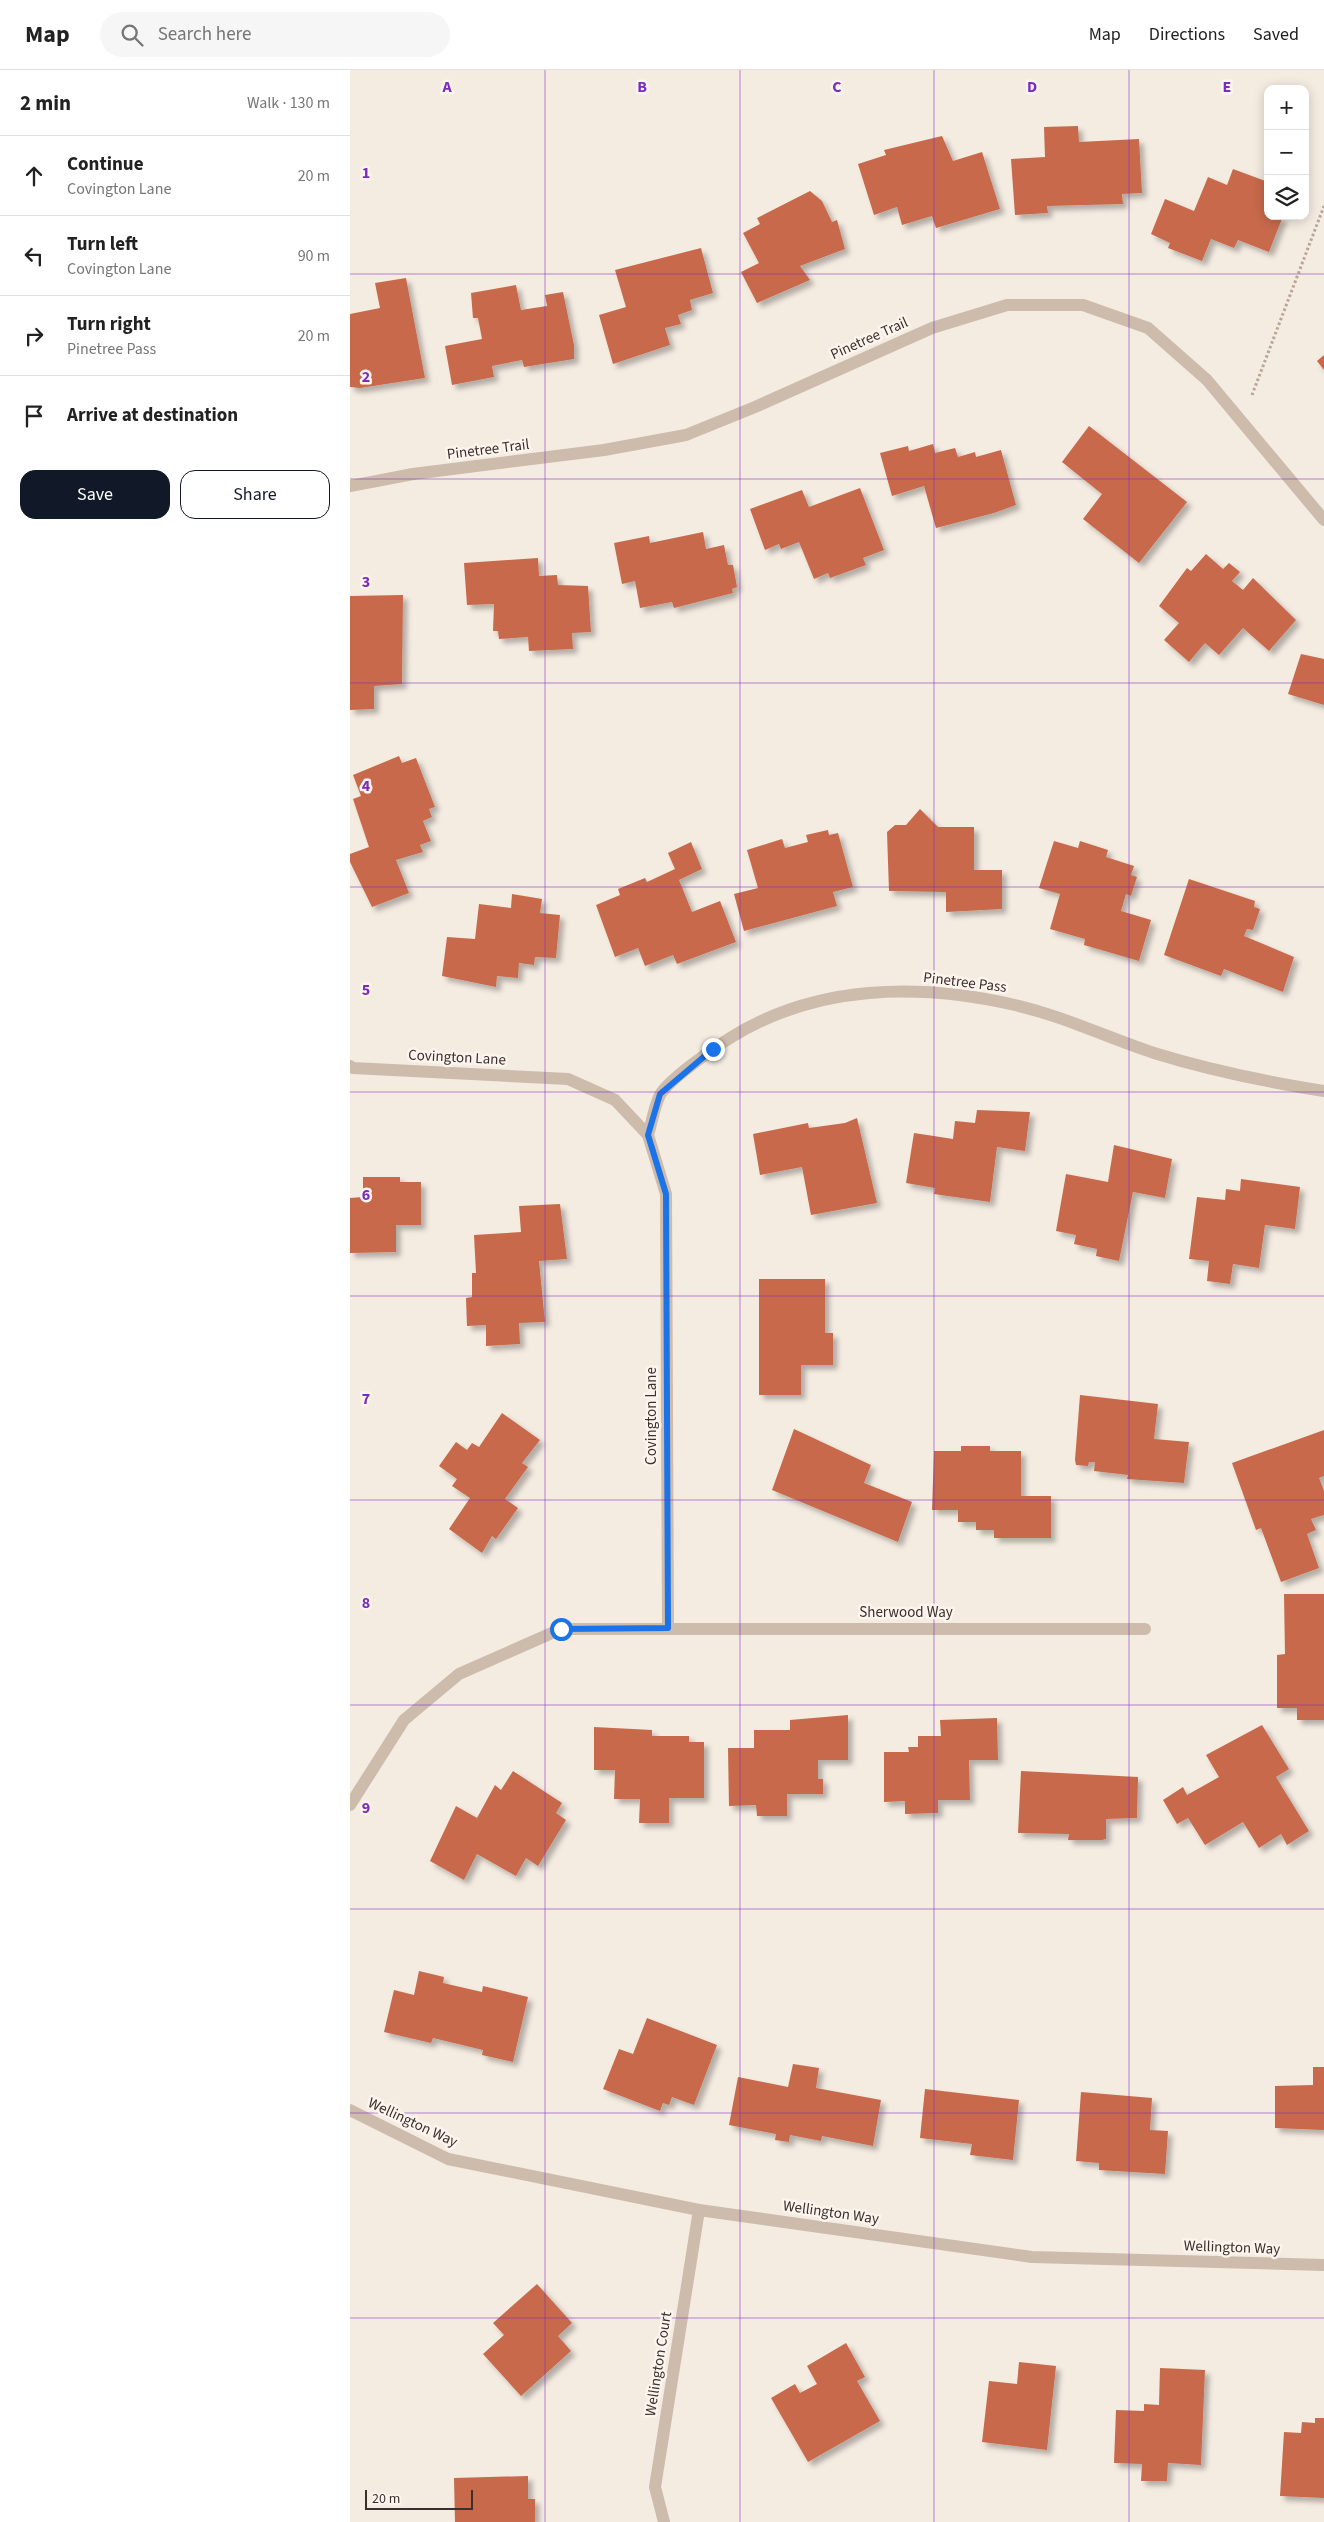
<!DOCTYPE html>
<meta charset="utf-8">
<style>
:root{--surface:#fff;--page:#f6f6f6;--text:#222;--muted:#767676;--line:#e0e0e0;--accent:#111827}
body{margin:0;font-family:"Source Sans 3",sans-serif;background:var(--page);color:var(--text)}
.controls{position:absolute;right:15px;top:15px;display:grid;overflow:hidden;border-radius:10px;box-shadow:0 2px 12px #0003}
.controls button{width:45px;height:45px;display:grid;place-items:center;padding:0;border:0;border-bottom:1px solid var(--line);background:var(--surface);color:var(--text);font:25px sans-serif}
.scale{position:absolute;left:15px;bottom:12px;width:108px;box-sizing:border-box;padding-left:5px;border:2px solid #3b302b;border-top:0;font-size:14px;line-height:18px;white-space:nowrap;color:#3b302b;-webkit-text-stroke:4px #fbf5ee;paint-order:stroke}
.stop{position:absolute;width:15px;height:15px;margin:-11px;border:4px solid #1a73e8;border-radius:50%;background:#fff}
.stop.end{background:#1a73e8;border-color:#fff;box-shadow:0 1px 5px #0008}
.list{margin:0;padding:0;list-style:none}
h2{display:flex;justify-content:space-between;align-items:center;height:65px;margin:0;padding:0 20px;font-size:21px}
h2 small{font-size:16px;font-weight:400;color:var(--muted)}
.list li{display:grid;grid-template-columns:32px 1fr auto;gap:15px;align-items:center;box-sizing:border-box;height:80px;padding:0 20px;border-top:1px solid var(--line)}
.list b{display:block;font-size:19px;white-space:nowrap}
.list p{margin:0;font-size:16px;white-space:nowrap;color:var(--muted)}
.list em{font-size:16px;font-style:normal;color:var(--muted)}
.actions{display:flex;gap:10px;padding:15px 20px}
.actions a{flex:1;padding:11px 0;border:1px solid var(--accent);border-radius:15px;text-align:center;font-size:18px;color:var(--accent)}
.actions .main{background:var(--accent);color:#fff}
.icon{flex:none;width:28px;height:28px;fill:none;stroke:currentColor;stroke-width:2;stroke-linecap:round;stroke-linejoin:round}
.map{position:relative;flex:none;width:974px;height:2452px;overflow:hidden}
header{display:flex;align-items:center;gap:30px;box-sizing:border-box;height:70px;padding:0 25px;background:var(--surface);border-bottom:1px solid var(--line)}
header strong{font-size:24px}
nav{display:flex;gap:28px;margin-inline-start:auto;font-size:18px}
.search{width:350px;height:45px;background:var(--page);display:flex;align-items:center;gap:12px;box-sizing:border-box;padding:0 18px;border-radius:28px;color:var(--muted);font-size:19px}
main{display:flex}
aside{flex:1;background:var(--surface)}
.map>svg:first-child{display:block}
.building{fill:#c8694b;filter:url(#shadow)}
.lines{fill:none;stroke-linecap:round;stroke-linejoin:round}
.path{stroke:#b9a596;stroke-width:3;stroke-dasharray:2.5 2.5;stroke-linecap:butt}
.minor{stroke:#cdbbac;stroke-width:12}
.route{stroke:#1a73e8;stroke-width:6}
.grid{fill:none;stroke:#7b2cbf;stroke-width:1;stroke-opacity:0.55}
.labels{text-anchor:middle;stroke-width:5;stroke-linejoin:round;paint-order:stroke}
.street-label{font-size:15px;fill:#3b302b;stroke:#fbf5ee}
.grid-label{font-size:16px;text-anchor:middle;font-weight:bold;fill:#7b2cbf;stroke:#fbf5ee;stroke-width:5;stroke-linejoin:round;paint-order:stroke}
</style>
<header>
<strong>Map</strong>
<div class="search"><svg class="icon" aria-label="search" viewBox="0 0 24 24"><circle cx="10" cy="10" r="6"/><path d="M15 15l6 6"/></svg>Search here</div>
<nav><a>Map</a><a>Directions</a><a>Saved</a></nav>
</header>
<main>
<aside>
<h2>2 min<small>Walk · 130 m</small></h2>
<ul class="list">
<li><svg class="icon" aria-label="ahead" viewBox="0 0 24 24"><path d="M12 20V5M6 11l6-6 6 6"/></svg><div><b>Continue</b><p>Covington Lane</p></div><em>20 m</em></li>
<li><svg class="icon" aria-label="left" viewBox="0 0 24 24"><path d="M17 20v-9H6M10 6l-5 5 5 5"/></svg><div><b>Turn left</b><p>Covington Lane</p></div><em>90 m</em></li>
<li><svg class="icon" aria-label="right" viewBox="0 0 24 24"><path d="M7 20v-9h11M14 6l5 5-5 5"/></svg><div><b>Turn right</b><p>Pinetree Pass</p></div><em>20 m</em></li>
<li><svg class="icon" aria-label="arrive" viewBox="0 0 24 24"><path d="M6 21V4h12l-3 4 3 4H6"/></svg><div><b>Arrive at destination</b></div></li>
</ul>
<div class="actions"><a class="main">Save</a><a>Share</a></div>
</aside>
<div class="map">
<svg width="974" height="2452" viewBox="0 0 974 2452">
<defs>
<filter id="shadow"><feDropShadow dx="4.5" dy="4.5" stdDeviation="2.5" flood-color="#0004"/></filter>
</defs>
<rect width="100%" height="100%" fill="#f4ebe1"/>
<g class="building">
<path d="M728 56 729 72 789 69 792 123 772 124 773 134 697 136 698 143 665 145 661 89 695 87 694 57Z"/>
<path d="M592 66 603 91 632 82 650 139 586 158 582 146 552 155 547 137 524 145 508 94 536 85 534 80Z"/>
<path d="M883 99 918 112V146H933L919 182 888 170 884 178 861 169 852 191 818 178 820 173 801 164 815 129 844 141 858 107 877 115Z"/>
<path d="M460 121 472 131 482 152 487 150 495 179 450 196 460 210 407 233 391 202 409 193 393 163 410 154 407 148Z"/>
<path d="M351 178 363 223 340 230 342 240 328 245 331 254 315 258 320 275 263 294 249 245 276 237 265 200Z"/>
<path d="M56 208 75 308 10 318 0 317V244L30 238 25 213Z"/>
<path d="M166 215 171 240 197 236 195 225 213 222 224 275V289L174 297 172 290 142 296 144 307 102 315 95 276 132 269 128 248H123L121 223Z"/>
<path d="M974 285V300L967 291Z"/>
<path d="M739 356 837 432 789 493 733 449 752 424 712 392Z"/>
<path d="M583 374 585 383 605 378 608 387 625 382 626 387 651 380 666 435 644 443 586 458 574 416 542 426 530 383 558 376 559 381Z"/>
<path d="M510 418 534 480 513 488 516 495 480 508 478 503 464 509 449 472 431 479 429 474 415 480 400 439 452 420 459 437Z"/>
<path d="M353 462 356 479 374 475 378 495H383L387 517 382 519 383 523 324 538 322 532 290 538 285 511 272 514 264 473 299 466 300 473Z"/>
<path d="M856 484 873 499 879 493 890 502 882 511 893 520 903 508 946 550 919 581 893 558 869 585 855 573 839 592 814 570 829 553 809 536 837 498 841 501Z"/>
<path d="M188 488 189 506 207 505 208 515 238 516 241 562 222 563 223 579 179 581 178 567 149 569 148 561H143L144 534 117 535 114 493Z"/>
<path d="M53 525 52 614 24 616V639L0 640V526Z"/>
<path d="M951 584 974 589V635L938 624Z"/>
<path d="M49 686 52 693 66 688 85 737 79 739 82 747 73 751 81 771 70 775 73 782 46 790 59 823 22 837 0 792V784L19 777 3 729 11 726 3 705Z"/>
<path d="M570 739 588 757H624V800H652V839L596 842V822L539 821 537 762 545 755H556Z"/>
<path d="M478 760 479 765 488 763 503 817 483 822 487 836 394 861 384 824 408 818 397 780 432 769 435 778 458 772 456 765Z"/>
<path d="M704 771 728 778 730 771 758 780 756 787 784 796 781 805 787 807 781 826 776 824 771 841 801 850 789 891 734 875 735 869 700 859 710 824 689 818Z"/>
<path d="M341 772 352 799 329 810 342 842 370 831 386 872 327 894 323 885 295 896 288 878 265 887 246 835 270 825 268 819 295 808 297 812 325 799 318 783Z"/>
<path d="M839 809 905 831 904 837 910 839 903 860 897 859 894 866 944 887 933 922 874 899 871 906 814 885Z"/>
<path d="M162 824 192 829 190 843 210 845 206 888 185 887 184 895 169 893 168 908 147 906 146 917 92 906 97 867 125 869 129 834 161 838Z"/>
<path d="M627 1040 680 1042 675 1081 647 1077 640 1132 584 1124 585 1118 556 1113 564 1063 603 1069 605 1051 625 1053Z"/>
<path d="M507 1048 527 1133 461 1145 452 1097 410 1105 403 1064 458 1053 459 1058 495 1053Z"/>
<path d="M764 1075 822 1089 815 1128 783 1122 769 1191 746 1186 747 1179 724 1174 726 1165 706 1161 716 1104 758 1112Z"/>
<path d="M13 1107H50V1112H71V1155H46V1182L0 1183V1128L13 1127Z"/>
<path d="M891 1109 950 1117 945 1159 915 1155 909 1198 883 1194 880 1214 857 1211 859 1191 839 1189 847 1127 875 1130 876 1119 890 1121Z"/>
<path d="M210 1134 217 1189 189 1191 195 1252 169 1253 170 1274 136 1276V1255L117 1256 116 1228 122 1227V1203H126L124 1165 171 1162 169 1136Z"/>
<path d="M409 1209H475V1263H483V1295H451V1325H409Z"/>
<path d="M730 1325 808 1334 804 1369 839 1372 834 1413 777 1409 778 1405 744 1401 745 1392H739L738 1396 726 1395 725 1390Z"/>
<path d="M152 1343 190 1370 172 1393 178 1397 155 1429 168 1438 146 1469 142 1466 132 1483 99 1459 120 1428 102 1416 107 1409 89 1396 106 1372 117 1380 122 1373 129 1377Z"/>
<path d="M444 1359 521 1395 514 1413 562 1432 548 1472 422 1420Z"/>
<path d="M974 1360V1406L969 1408 974 1421V1445L961 1449 966 1460 957 1464 969 1498 931 1512 911 1458 906 1460 882 1393Z"/>
<path d="M611 1376H640V1381H671V1426H701V1468H644V1460H626V1452H608V1440H582L584 1381H611Z"/>
<path d="M934 1524H974V1650H947V1638H927V1585L935 1584Z"/>
<path d="M498 1645V1690H468V1709H473V1724H437V1746H407L406 1735 379 1736 378 1678H404V1660H440V1650Z"/>
<path d="M647 1648 648 1690H619L620 1730H588V1743L555 1744V1731L534 1732V1682H559L558 1677H568V1666H591L590 1650Z"/>
<path d="M912 1655 939 1699 926 1707 959 1761 937 1775 931 1764 909 1778 893 1752 855 1775 838 1748 827 1754 813 1730 833 1717 837 1725 869 1707 856 1685Z"/>
<path d="M244 1657 302 1660V1666H339V1672H354V1728H319V1753H289L290 1729H264L265 1700H244Z"/>
<path d="M163 1701 212 1733 206 1743 216 1750 188 1796 176 1788 166 1806 127 1784 114 1810 80 1791 106 1736 127 1748 145 1715 151 1720Z"/>
<path d="M671 1701 788 1707 787 1748 756 1749V1769L752 1770H718L719 1764 668 1763Z"/>
<path d="M69 1901 94 1907 93 1913 132 1922 133 1916 178 1927 163 1992 132 1985 133 1980 83 1968 81 1973 34 1962 44 1920 64 1925Z"/>
<path d="M297 1948 367 1975 344 2035 322 2027 319 2035 313 2033 310 2041 253 2019 269 1979 283 1984Z"/>
<path d="M443 1994 469 1998 466 2018 531 2030 523 2076 472 2066 471 2071 440 2065 439 2072 425 2070 426 2064 379 2055 388 2007 438 2017Z"/>
<path d="M963 1997H974V2060L925 2058V2016L963 2015Z"/>
<path d="M575 2019 669 2030 663 2090 620 2085 622 2074 570 2068Z"/>
<path d="M731 2022 802 2028 800 2060 818 2061 815 2104 749 2100V2093L726 2091Z"/>
<path d="M187 2214 222 2253 208 2266 221 2281 171 2326 133 2284 154 2265 143 2253Z"/>
<path d="M496 2273 515 2307 507 2311 530 2351 458 2392 421 2328 445 2314 450 2323 467 2314 457 2296Z"/>
<path d="M669 2292 706 2296 697 2380 632 2372 639 2311 667 2314Z"/>
<path d="M810 2298 855 2300 851 2395 818 2393 817 2411H791L792 2394 764 2393 766 2340 794 2341V2334L809 2335Z"/>
<path d="M965 2348H974V2428L930 2426 934 2362 951 2363 952 2352 965 2353Z"/>
<path d="M178 2406V2429H185V2452H105L104 2408Z"/>
</g>
<g class="lines">
<path class="path" d="M902 325 974 136"/>
<g class="minor">
<path d="M0 416 63 404 254 380 336 365 405 337 582 258 657 235H733L798 258 857 310 974 450"/>
<path d="M0 996 3 998 218 1009 265 1030 298 1065 316 1124 318 1558"/>
<path d="M298 1065C302 1052 304 1037 310 1025 318 1010 364 978 380 968 466 914 569 913 665 935 713 946 758 968 804 983 859 1000 917 1012 974 1021"/>
<path d="M0 1735 54 1650 109 1604 211 1559H795"/>
<path d="M0 2040 98 2089 349 2140 682 2187 974 2195"/>
<path d="M314 2452 305 2417 349 2140"/>
</g>
</g>
<g class="lines">
<path class="route" d="M211 1559 318 1558 316 1124 298 1065 310 1024 363 979"/>
</g>
<path class="grid" d="M195 0V2452M390 0V2452M584 0V2452M779 0V2452M0 204H974M0 409H974M0 613H974M0 817H974M0 1022H974M0 1226H974M0 1430H974M0 1635H974M0 1839H974M0 2043H974M0 2248H974"/>
<g class="labels">
<g class="street-label">
<text transform="translate(519 268) rotate(-24)" y="5">Pinetree Trail</text>
<text transform="translate(138 379) rotate(-7)" y="5">Pinetree Trail</text>
<text transform="translate(615 912) rotate(7)" y="5">Pinetree Pass</text>
<text transform="translate(107 987) rotate(3)" y="5">Covington Lane</text>
<text transform="translate(301 1346) rotate(-90)" y="5">Covington Lane</text>
<text x="556" y="1547">Sherwood Way</text>
<text transform="translate(63 2052) rotate(25)" y="5">Wellington Way</text>
<text transform="translate(481 2142) rotate(8)" y="5">Wellington Way</text>
<text transform="translate(882 2177) rotate(2)" y="5">Wellington Way</text>
<text transform="translate(308 2294) rotate(-81)" y="5">Wellington Court</text>
</g>
</g>
<g class="grid-label">
<text x="97" y="22">A</text>
<text x="292" y="22">B</text>
<text x="487" y="22">C</text>
<text x="682" y="22">D</text>
<text x="877" y="22">E</text>
<text x="16" y="108">1</text>
<text x="16" y="312">2</text>
<text x="16" y="517">3</text>
<text x="16" y="721">4</text>
<text x="16" y="925">5</text>
<text x="16" y="1130">6</text>
<text x="16" y="1334">7</text>
<text x="16" y="1538">8</text>
<text x="16" y="1743">9</text>
</g>
</svg>
<div class="controls">
<button>+</button>
<button>−</button>
<button><svg class="icon" aria-label="layers" viewBox="0 0 24 24"><path d="M12 4l9 5-9 5-9-5zM3 14l9 5 9-5"/></svg></button>
</div>
<div class="scale">20 m</div>
<div class="stop" style="left:211px;top:1559px"></div>
<div class="stop end" style="left:363px;top:979px"></div>
</div>
</main>
